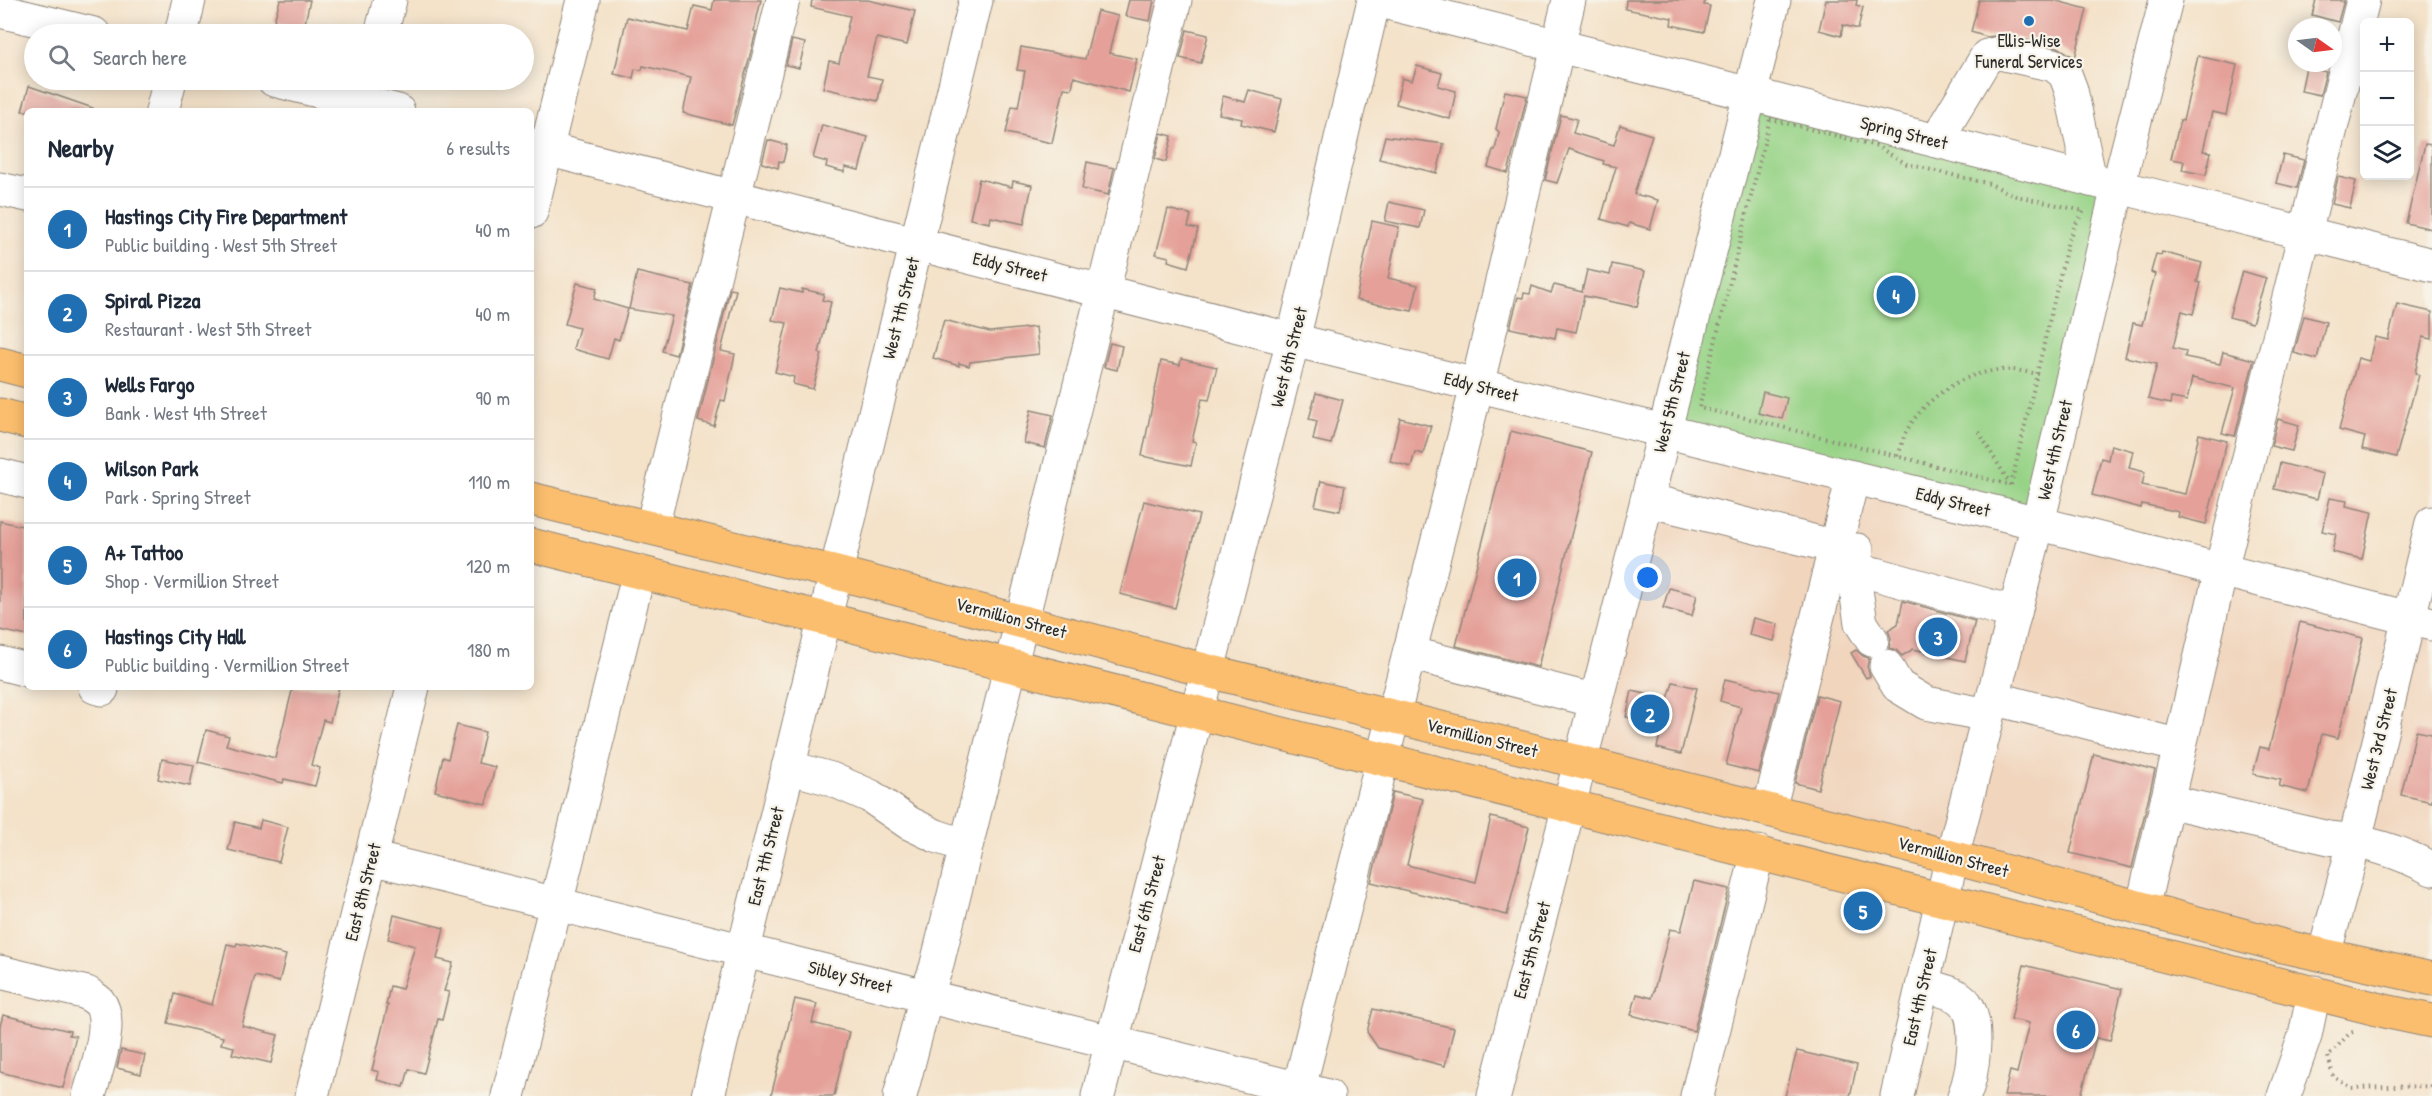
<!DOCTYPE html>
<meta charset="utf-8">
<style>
:root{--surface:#fff;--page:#f2f2f3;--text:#1f2937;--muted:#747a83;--line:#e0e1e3;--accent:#1f6fb2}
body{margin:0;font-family:"Patrick Hand",sans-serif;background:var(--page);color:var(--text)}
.controls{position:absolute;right:18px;top:18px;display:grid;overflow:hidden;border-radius:9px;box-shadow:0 3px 15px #0003}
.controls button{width:54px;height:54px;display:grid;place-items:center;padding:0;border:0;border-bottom:2px solid var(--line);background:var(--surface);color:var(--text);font:30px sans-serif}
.compass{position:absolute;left:2288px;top:18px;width:54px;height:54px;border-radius:50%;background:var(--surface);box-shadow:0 3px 15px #0003;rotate:104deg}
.you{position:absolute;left:1648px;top:578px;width:21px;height:21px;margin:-15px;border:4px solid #fff;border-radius:50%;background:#1a73e8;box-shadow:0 0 0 9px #1a73e833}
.badge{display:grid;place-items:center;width:39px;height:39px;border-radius:50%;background:var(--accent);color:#fff;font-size:20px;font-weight:700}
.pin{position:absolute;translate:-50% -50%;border:3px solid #fff;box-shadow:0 2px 6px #0006}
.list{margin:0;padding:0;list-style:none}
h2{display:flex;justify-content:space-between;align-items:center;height:78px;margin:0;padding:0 24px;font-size:26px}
h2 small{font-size:20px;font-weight:400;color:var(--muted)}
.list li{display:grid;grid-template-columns:39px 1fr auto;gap:18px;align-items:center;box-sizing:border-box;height:84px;padding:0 24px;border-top:2px solid var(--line)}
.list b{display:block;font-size:22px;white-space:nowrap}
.list p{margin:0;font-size:20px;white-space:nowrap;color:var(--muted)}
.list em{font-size:20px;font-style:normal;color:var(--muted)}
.icon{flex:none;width:33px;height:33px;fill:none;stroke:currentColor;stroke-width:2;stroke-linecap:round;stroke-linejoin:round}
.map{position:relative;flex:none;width:2432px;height:1096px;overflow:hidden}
.search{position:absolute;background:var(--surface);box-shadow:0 3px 15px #0003;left:24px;top:24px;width:510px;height:66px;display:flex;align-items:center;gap:15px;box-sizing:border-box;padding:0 21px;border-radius:33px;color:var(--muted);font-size:22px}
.panel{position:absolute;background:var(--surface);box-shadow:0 3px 15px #0003;left:24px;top:108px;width:510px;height:582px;border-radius:9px}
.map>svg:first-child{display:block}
.built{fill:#f1d5bd}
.green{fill:#97d387;stroke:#617f59;stroke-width:1.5}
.building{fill:#e4a099}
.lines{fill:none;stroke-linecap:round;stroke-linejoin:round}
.minor-casing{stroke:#90867a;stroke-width:35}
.highway-casing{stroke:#90867a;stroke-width:35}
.path{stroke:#90867a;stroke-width:4;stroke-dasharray:1.5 4.5;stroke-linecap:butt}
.minor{stroke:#fff;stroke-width:33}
.highway{stroke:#fbbe6e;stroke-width:33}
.poi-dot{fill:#1f6fb2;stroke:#f7f3e8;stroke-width:2}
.labels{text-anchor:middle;stroke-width:4.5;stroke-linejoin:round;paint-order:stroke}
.poi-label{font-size:18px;fill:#2b2b2b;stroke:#f7f3e8}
.street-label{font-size:18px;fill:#2b2b2b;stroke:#f7f3e8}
</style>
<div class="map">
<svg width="2432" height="1096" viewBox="0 0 2432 1096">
<rect width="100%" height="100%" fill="#f7f3e8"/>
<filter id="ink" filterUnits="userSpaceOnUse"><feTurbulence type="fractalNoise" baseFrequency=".0167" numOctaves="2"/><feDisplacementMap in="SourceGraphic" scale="12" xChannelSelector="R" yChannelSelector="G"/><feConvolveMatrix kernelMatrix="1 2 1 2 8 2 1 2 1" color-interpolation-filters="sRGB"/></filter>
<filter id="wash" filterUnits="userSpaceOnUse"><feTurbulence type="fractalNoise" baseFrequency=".008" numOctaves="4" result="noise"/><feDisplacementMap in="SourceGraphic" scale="24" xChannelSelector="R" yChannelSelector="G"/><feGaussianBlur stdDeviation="1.35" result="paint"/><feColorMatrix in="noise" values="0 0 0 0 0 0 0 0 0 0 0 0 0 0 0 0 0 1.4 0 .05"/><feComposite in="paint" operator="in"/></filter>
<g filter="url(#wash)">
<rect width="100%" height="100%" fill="#f4e2c9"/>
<path class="built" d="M1665 430 2432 624V869L2355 840 2313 934 2299 943 1580 762Z"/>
<path class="green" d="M1749 96 2118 187 2038 523 1665 430Z"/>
<g id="blocks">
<g class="building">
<path d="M280 0H310L304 28 274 21Z"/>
<path d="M714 0H761L754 31 756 32 732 125 683 113 691 77 643 66 642 70 635 69 633 78 614 74 627 17 688 31 694 6 712 10Z"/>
<path d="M812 0H868L915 11 907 45 877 38 867 76 882 79 878 101 823 88 829 61 839 63 850 16 811 7Z"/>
<path d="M1129 0H1154L1150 21 1125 16Z"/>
<path d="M1626 0H1705L1704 5 1710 6 1704 32 1671 25 1672 18 1625 9Z"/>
<path d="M1826 0H1857L1856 5 1863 7 1858 29 1843 25 1841 36 1819 30Z"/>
<path d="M1979 0H2053L2087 9 2075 58 2058 47 2003 35 1987 37 1971 32Z"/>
<path d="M2316 0H2344L2338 22 2312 15Z"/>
<path d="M1097 11 1118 16 1109 53 1137 59 1129 92 1074 77 1072 89 1064 88 1052 143 1006 133 1012 106 1018 107 1025 71 1017 70 1021 47 1085 59Z"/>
<path d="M1187 30 1208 35 1201 63 1180 58Z"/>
<path d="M792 40 805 43 799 68 786 65Z"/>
<path d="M2198 56 2237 65 2226 115 2212 112 2203 151 2211 152 2206 175 2182 170 2184 161 2171 159 2180 120 2183 121Z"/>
<path d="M1417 66 1442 73 1438 86 1456 91 1450 119 1396 104 1402 78 1412 81Z"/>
<path d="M2306 67 2326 72 2320 95 2301 91Z"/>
<path d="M29 86 93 108V111H22Z"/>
<path d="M1249 90 1282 99 1274 132 1241 124 1242 119 1219 114 1223 96 1245 102Z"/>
<path d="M1505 91 1527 96 1508 173 1488 167 1493 150H1495L1499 132 1496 129Z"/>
<path d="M1561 115 1577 119 1573 133 1614 145 1620 125 1652 135 1634 194 1658 200 1650 229 1629 223 1628 227 1601 219 1616 167 1603 164 1604 161 1569 149 1557 183 1545 180Z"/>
<path d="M822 125 868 137 859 170 845 167 844 172 826 167 827 162 813 158Z"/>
<path d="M1161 133 1172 136 1166 162 1155 159Z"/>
<path d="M1385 136 1444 144 1437 173 1379 159Z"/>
<path d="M768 140 787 145 783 162 779 161 778 168 762 163Z"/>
<path d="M2425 144 2432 145V229L2406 223Z"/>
<path d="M2283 155 2304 160 2297 188 2276 183Z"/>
<path d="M1087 162 1114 168 1108 195 1082 189Z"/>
<path d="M2338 177 2356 181 2350 208 2332 204Z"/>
<path d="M979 179 1012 187 1013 181 1032 185 1024 224 991 217 990 223 970 219Z"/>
<path d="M1389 202 1424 210 1420 228 1385 221Z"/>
<path d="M1168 209 1191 215 1188 227 1198 229 1188 267 1168 261 1169 257 1156 254Z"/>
<path d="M1372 221 1399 227 1388 278 1418 285 1412 311 1356 300Z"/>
<path d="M2162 252 2202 263 2197 282 2201 283 2193 314 2182 311 2173 348 2186 351 2185 357 2220 364 2223 352 2254 360 2235 436 2222 433 2235 388 2192 378 2187 401 2171 398 2170 404 2148 399 2157 364 2125 357 2133 323 2142 325 2155 274 2151 272 2156 254 2161 255Z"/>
<path d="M1612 264 1645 271 1637 307 1584 296 1576 332 1557 328 1555 338 1510 328 1518 297 1523 298 1524 293 1530 294 1532 286 1551 293 1554 285 1582 292 1587 270 1610 275Z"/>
<path d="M2242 271 2266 278 2252 323 2229 317Z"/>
<path d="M637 272 693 285 676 355 662 351 672 316 629 309Z"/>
<path d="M577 283 597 288 594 299 628 309 619 340 614 338 608 359 573 349 579 328 565 324Z"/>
<path d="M780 288 802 293V289L824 294 822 300 831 302 819 353 822 354 813 389 793 384 794 377 775 372 787 323 772 320Z"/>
<path d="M730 289 736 290 721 351 735 354 725 401 721 400 714 426 698 421Z"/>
<path d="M2397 304 2432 312V339L2423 337 2415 373 2419 375 2396 457 2362 449 2365 437 2339 430 2358 358 2369 361 2375 337 2388 340Z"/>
<path d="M2304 316 2326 322 2317 359 2294 353Z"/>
<path d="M944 320 990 332 1036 327 1039 354 970 362 969 366 959 363V366L933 358Z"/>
<path d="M1110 343 1122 346 1117 370 1104 367Z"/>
<path d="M1181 359 1217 367 1209 400 1202 399 1192 441 1196 442 1191 466 1142 456 1161 361 1180 365Z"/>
<path d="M1763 392 1787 398 1782 419 1758 413Z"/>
<path d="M1316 393 1343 400 1331 444 1313 440 1317 421 1309 419Z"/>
<path d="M1031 410 1053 415 1045 448 1024 443Z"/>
<path d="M1400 418 1431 426 1423 454 1415 452 1411 467 1390 461Z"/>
<path d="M2278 419 2299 425 2292 451 2271 446Z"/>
<path d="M1511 431 1592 452 1538 667 1456 646Z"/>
<path d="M2199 434 2227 441 2206 524 2178 517 2179 512 2142 504 2141 508 2092 495 2101 458 2108 460 2111 445 2133 451 2129 468 2145 472 2142 485 2185 494Z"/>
<path d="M2280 463 2323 474 2317 499 2274 489Z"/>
<path d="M1321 481 1345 486 1340 511 1315 506Z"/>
<path d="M2330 498 2347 501 2346 506 2372 512 2362 559 2332 552 2336 534 2322 531Z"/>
<path d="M1144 501 1199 515 1175 608 1120 594Z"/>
<path d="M0 521 27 527V636L0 630Z"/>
<path d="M1669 588 1697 595 1692 616 1663 608Z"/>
<path d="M1903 601 1975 621 1965 661 1913 649 1902 656 1896 650 1889 648 1891 638 1888 630 1898 624Z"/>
<path d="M1753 618 1778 624 1774 641 1749 635Z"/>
<path d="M2300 622 2363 638 2338 738 2322 734 2308 793 2279 786 2281 780 2253 774 2260 747 2269 749Z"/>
<path d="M1856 650 1863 656 1869 658 1867 667 1870 676 1866 678 1851 653Z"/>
<path d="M1725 679 1779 692 1759 773 1726 765 1741 707 1720 701Z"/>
<path d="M1673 682 1697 688 1681 754 1657 748 1662 725 1626 717 1632 691 1668 699Z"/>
<path d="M293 687H339L330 722 323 720 311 765 320 768 315 786 284 779 283 783 198 762 206 730 229 736 226 745 275 758Z"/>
<path d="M1817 695 1840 701 1818 789 1795 783Z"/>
<path d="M457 725 485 732 478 763 495 767 486 804 435 791 443 757 448 759Z"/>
<path d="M2416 731 2432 734V802L2401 795Z"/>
<path d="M2094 754 2155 770 2132 868 2070 853Z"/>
<path d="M162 759 194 765 190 786 158 779Z"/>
<path d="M1393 792 1423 799 1407 865 1476 882 1491 817 1529 827 1507 915 1371 882Z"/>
<path d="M261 820 288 827 279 862 228 850 235 822 259 828Z"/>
<path d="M1694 881 1729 889 1694 1031 1631 1015 1637 994 1652 998 1670 929 1681 931Z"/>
<path d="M394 915 444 928 437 959 453 963 444 991 449 992 442 1020 438 1019 424 1073 409 1069 404 1087 377 1080 379 1072 372 1070 388 1005H386L390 986 402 989 415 946 388 939Z"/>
<path d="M237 943 286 955 279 982 255 976 242 1026 278 1035 271 1063 232 1054 234 1047 221 1044 223 1037 168 1023 175 994 212 1005 227 944 236 946Z"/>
<path d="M2024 965 2122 989 2110 1041 2096 1038 2081 1096H2004L2010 1071 2017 1073 2029 1023 2011 1019Z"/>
<path d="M795 999 817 1004 812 1023 849 1032 834 1096H771Z"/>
<path d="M1373 1009 1454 1028 1445 1066 1378 1048 1367 1032Z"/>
<path d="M3 1015 70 1031 69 1035 76 1036 63 1088 0 1072V1026Z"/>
<path d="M121 1050 145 1055 141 1074 117 1068Z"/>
<path d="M1797 1051 1857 1065 1850 1096H1785Z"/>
</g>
</g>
</g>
<g filter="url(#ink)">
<use href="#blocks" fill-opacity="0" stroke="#90867a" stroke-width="1.5"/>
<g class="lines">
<defs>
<g id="minor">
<path d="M1376 0C1728 90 2080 177 2432 265"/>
<path d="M0 11 94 34"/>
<path d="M181 34 189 0"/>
<path d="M381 34 390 0"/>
<path d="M274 80 398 111"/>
<path d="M162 111 170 80"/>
<path d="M1936 141 1987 56 1999 53 2054 65 2065 74 2071 90 2090 180"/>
<path d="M531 145 1293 340 2006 515 2432 624"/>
<path d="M0 189 27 195"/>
<path d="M531 212 583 0"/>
<path d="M0 475 27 482"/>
<path d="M1647 500 1836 547"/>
<path d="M652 527 783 0"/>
<path d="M1857 550 1853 570 1861 623 1872 640"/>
<path d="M1853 570 1876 574 2015 613"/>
<path d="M1409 653 1596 701"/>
<path d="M0 663 27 670"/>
<path d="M1886 666 1898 686 1926 703 1988 715"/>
<path d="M95 687 102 689V687"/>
<path d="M1993 698 2180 746"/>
<path d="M788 767 831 779 870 796 909 823 936 836 966 846"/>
<path d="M2167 801 2329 838C2364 841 2401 852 2432 869"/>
<path d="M1769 810 1853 477"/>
<path d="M371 858 1328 1096"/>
<path d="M2142 909 2221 570 2363 0"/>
<path d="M2324 955 2355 840 2432 523"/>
<path d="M0 972 87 993C91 996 96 999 99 1002 115 1022 95 1073 89 1096"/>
<path d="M1923 985C1935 989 1958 992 1966 1004 1980 1023 1973 1075 1964 1096"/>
<path d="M312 1096 413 687"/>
<path d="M508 1096 639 572"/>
<path d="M708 1096 976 0"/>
<path d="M900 1096 926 996 936 968 1175 0"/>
<path d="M1098 1096 1293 340 1374 0"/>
<path d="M1297 1096 1477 386 1569 0"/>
<path d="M1494 1096 1596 701 1774 0"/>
<path d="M1697 1096 1758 852"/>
<path d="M1897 1096 1952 857 2038 523 2118 187 2166 0"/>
<path d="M2284 1096 2305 1036 2314 992"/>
</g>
<g id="highway">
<path d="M0 364 27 371"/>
<path d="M0 415 27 422"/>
<path d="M531 499 837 573 1208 671 1580 762 1921 849 2287 947 2432 979"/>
<path d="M531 545C1151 700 1771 853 2389 1012L2432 1021"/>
</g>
</defs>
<use href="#minor" class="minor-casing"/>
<use href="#highway" class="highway-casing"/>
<g class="path">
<path d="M1770 119 1876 146 1907 164 1990 184 2016 196 2084 211 2075 225 2068 241 2011 485 1746 418 1699 408Z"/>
<path d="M1979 432 2011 486"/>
<path d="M1898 456C1901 449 1902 441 1905 434 1923 399 1962 372 2002 370 2014 369 2027 372 2039 374"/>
<path d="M2353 1032 2350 1033 2328 1056 2333 1076 2351 1088 2432 1086"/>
</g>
<use href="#minor" class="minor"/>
<use href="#highway" class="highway"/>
</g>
</g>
<circle class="poi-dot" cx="2029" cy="21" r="6"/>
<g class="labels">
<g class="poi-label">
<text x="2029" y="47">Ellis-Wise<tspan x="2029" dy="21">Funeral Services</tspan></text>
</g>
<g class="street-label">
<text transform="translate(1904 133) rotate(14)" y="6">Spring Street</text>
<text transform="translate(1010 267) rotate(14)" y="6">Eddy Street</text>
<text transform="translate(901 308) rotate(-76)" y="6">West 7th Street</text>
<text transform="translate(1289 357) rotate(-76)" y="6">West 6th Street</text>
<text transform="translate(1481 387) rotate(14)" y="6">Eddy Street</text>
<text transform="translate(1672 402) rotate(-76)" y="6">West 5th Street</text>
<text transform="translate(2055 450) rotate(-77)" y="6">West 4th Street</text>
<text transform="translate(1953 502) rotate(14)" y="6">Eddy Street</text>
<text transform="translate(1011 618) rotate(15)" y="6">Vermillion Street</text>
<text transform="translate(1482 738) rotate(14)" y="6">Vermillion Street</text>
<text transform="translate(2379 739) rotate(-76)" y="6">West 3rd Street</text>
<text transform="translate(766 856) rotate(-76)" y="6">East 7th Street</text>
<text transform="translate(1953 857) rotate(15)" y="6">Vermillion Street</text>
<text transform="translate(363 892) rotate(-76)" y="6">East 8th Street</text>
<text transform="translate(1147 904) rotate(-75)" y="6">East 6th Street</text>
<text transform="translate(1532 950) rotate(-75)" y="6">East 5th Street</text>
<text transform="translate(850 977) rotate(14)" y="6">Sibley Street</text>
<text transform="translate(1920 997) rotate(-77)" y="6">East 4th Street</text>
</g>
</g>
</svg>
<div class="controls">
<button>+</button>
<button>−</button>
<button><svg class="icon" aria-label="layers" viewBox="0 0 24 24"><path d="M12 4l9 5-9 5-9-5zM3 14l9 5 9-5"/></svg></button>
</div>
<svg class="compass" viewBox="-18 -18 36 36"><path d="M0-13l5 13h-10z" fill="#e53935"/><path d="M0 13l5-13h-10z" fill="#747a83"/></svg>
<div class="you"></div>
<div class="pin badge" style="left:1517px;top:578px">1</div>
<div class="pin badge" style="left:1650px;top:714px">2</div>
<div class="pin badge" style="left:1938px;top:637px">3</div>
<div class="pin badge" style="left:1896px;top:295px">4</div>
<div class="pin badge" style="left:1863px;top:911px">5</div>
<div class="pin badge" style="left:2076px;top:1030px">6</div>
<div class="search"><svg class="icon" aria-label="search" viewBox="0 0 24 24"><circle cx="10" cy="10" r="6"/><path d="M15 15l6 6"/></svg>Search here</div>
<section class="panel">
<h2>Nearby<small>6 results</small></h2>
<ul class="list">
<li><span class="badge">1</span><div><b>Hastings City Fire Department</b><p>Public building · West 5th Street</p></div><em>40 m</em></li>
<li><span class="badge">2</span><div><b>Spiral Pizza</b><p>Restaurant · West 5th Street</p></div><em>40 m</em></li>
<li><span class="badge">3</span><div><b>Wells Fargo</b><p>Bank · West 4th Street</p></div><em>90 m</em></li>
<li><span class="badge">4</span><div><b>Wilson Park</b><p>Park · Spring Street</p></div><em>110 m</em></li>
<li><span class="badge">5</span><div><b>A+ Tattoo</b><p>Shop · Vermillion Street</p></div><em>120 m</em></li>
<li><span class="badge">6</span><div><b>Hastings City Hall</b><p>Public building · Vermillion Street</p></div><em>180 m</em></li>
</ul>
</section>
</div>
